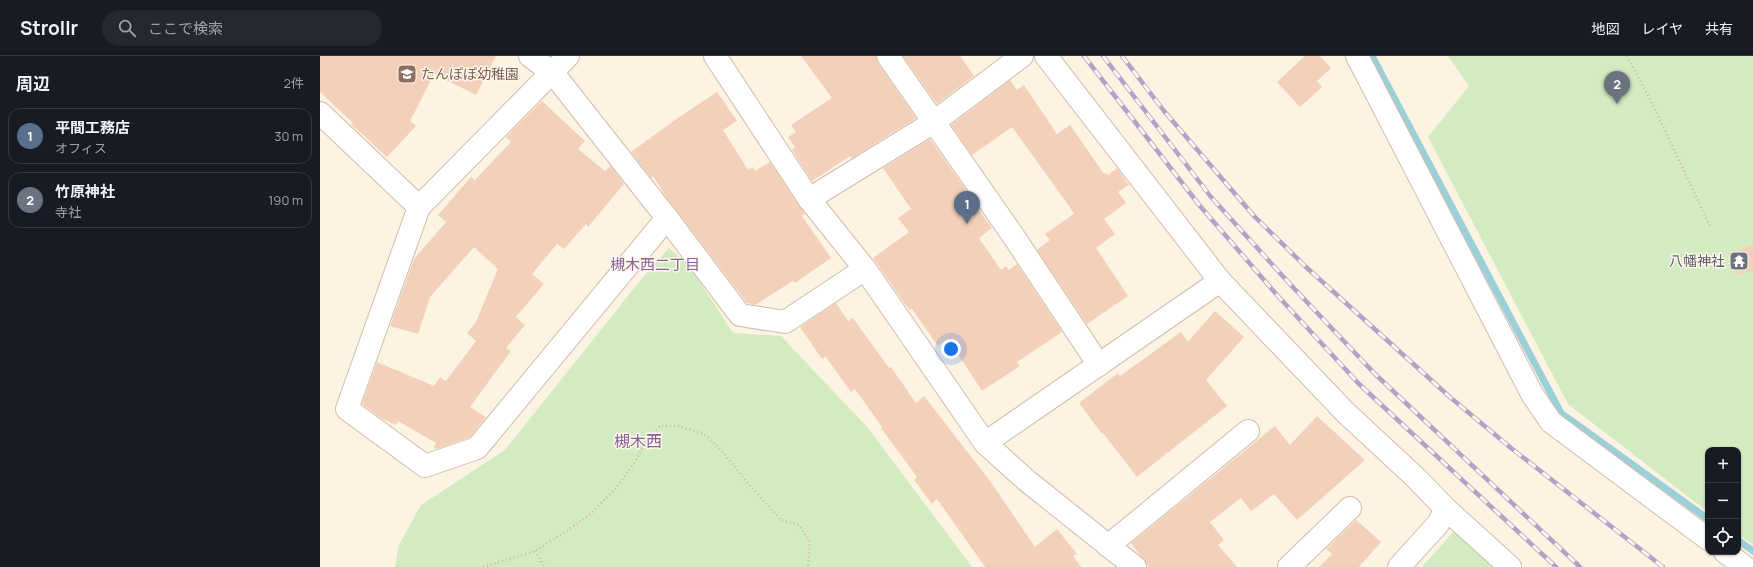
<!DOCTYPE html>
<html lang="ja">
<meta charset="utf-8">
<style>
:root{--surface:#171b24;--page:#242831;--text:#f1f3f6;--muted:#9ea1a6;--line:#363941;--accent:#ec6843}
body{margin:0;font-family:Manrope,"Noto Sans JP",sans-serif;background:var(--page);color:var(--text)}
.controls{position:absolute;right:12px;bottom:12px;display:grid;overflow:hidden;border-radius:8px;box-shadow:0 1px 3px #0004}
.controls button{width:36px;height:36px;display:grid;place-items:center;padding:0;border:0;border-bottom:1px solid var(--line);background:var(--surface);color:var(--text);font:20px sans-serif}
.you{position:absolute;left:631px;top:293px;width:14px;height:14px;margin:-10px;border:3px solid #fff;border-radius:50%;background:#1a73e8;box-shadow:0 0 0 6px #1a73e833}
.badge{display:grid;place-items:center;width:26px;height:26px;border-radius:50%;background:var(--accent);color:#fff;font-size:13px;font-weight:700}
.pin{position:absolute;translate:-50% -33px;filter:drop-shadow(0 1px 2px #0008)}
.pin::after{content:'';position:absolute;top:21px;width:14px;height:12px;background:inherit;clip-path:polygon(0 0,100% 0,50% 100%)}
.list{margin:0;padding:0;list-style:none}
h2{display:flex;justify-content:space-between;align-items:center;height:52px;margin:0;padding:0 16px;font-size:17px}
h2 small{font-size:13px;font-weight:400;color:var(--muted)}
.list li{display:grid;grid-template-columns:26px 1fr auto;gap:12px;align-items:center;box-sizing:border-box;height:56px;margin:0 8px 8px;padding:0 8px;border:1px solid var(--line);border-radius:12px}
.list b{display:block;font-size:15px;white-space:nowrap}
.list p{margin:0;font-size:13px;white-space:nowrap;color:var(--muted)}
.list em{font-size:13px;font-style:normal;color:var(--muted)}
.icon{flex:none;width:22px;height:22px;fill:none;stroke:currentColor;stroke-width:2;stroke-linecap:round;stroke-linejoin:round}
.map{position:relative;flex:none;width:1433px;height:511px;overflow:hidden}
header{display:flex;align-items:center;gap:24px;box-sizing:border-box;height:56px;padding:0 20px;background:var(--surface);border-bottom:1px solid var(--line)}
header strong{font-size:19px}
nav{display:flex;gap:22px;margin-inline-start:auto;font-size:14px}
.search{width:280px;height:36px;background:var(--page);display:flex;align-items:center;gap:10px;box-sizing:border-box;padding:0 14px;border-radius:22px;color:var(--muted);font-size:15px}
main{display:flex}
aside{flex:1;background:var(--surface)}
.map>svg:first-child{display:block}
.green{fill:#d2ebc1}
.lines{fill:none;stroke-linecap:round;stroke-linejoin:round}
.stream{stroke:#9cd0d9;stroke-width:7}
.building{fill:#f3d0b9}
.minor-casing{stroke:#d1bcac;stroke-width:24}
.path{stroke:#d8b49d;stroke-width:2.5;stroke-dasharray:1 3;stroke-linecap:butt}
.minor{stroke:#fff;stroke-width:22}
.rail-casing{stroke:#b5a1c7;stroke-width:4.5}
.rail{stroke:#fff7ea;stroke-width:3;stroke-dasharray:9;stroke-linecap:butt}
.labels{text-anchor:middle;stroke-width:3;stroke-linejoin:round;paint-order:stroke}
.education-label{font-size:14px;fill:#785e54;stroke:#fff7ea;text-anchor:start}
.worship-label{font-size:14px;fill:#5b616d;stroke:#fff7ea;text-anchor:end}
.neighbourhood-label{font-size:15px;fill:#87639a;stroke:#fff7ea}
.quarter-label{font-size:16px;fill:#87639a;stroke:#fff7ea}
</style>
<header>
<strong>Strollr</strong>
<div class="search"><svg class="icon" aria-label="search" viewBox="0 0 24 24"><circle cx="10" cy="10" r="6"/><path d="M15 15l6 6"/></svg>ここで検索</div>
<nav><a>地図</a><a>レイヤ</a><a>共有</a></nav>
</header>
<main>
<aside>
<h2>周辺<small>2件</small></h2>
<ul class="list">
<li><span class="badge" style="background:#5c6f8a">1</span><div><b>平間工務店</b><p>オフィス</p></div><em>30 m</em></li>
<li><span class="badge" style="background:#6b7280">2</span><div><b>竹原神社</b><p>寺社</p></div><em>190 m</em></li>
</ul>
</aside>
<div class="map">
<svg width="1433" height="511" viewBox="0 0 1433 511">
<rect width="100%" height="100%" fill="#fdf3e3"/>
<g class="green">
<path d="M1128 0H1433V489L1418 478V394H1388V456L1248 348 1108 81 1149 30Z"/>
<path d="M349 192 369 209 413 277 461 280 548 372 652 511H75L79 489 101 449 185 394 319 226Z"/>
<path d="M1136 473 1177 511H1102Z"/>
</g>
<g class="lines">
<g class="stream">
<path d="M1052 0 1241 357 1388 463"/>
<path d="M1418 484 1433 495"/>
</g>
</g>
<g class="building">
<path d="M0 0H176L156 39 114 18 90 65 96 70 67 101 31 68 33 67 0 36Z"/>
<path d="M481 0H556L558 7 596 62 532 102 530 100 492 125 472 94 475 91 468 81 476 76 471 69 512 42Z"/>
<path d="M583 0H640L654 20 617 48Z"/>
<path d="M985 0H1000L1011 12 997 25 1002 31 980 51 957 26Z"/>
<path d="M690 24 697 34 704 29 737 78 750 69 784 118 786 117 788 119 797 112 809 129 798 136 806 147 784 163 795 178 776 192 808 240 767 268 717 194 730 184 725 178 754 158 749 150 692 71 652 99 631 69Z"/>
<path d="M397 36 417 65 403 74 428 114 433 111 435 115 450 106 485 158 482 160 511 202 475 227 473 225 435 249 427 247 347 142 333 120 331 122 311 96 352 66Z"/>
<path d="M222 45 265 85 258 93 285 115 291 110 304 128 268 171 266 168 244 193 237 188 212 218 224 228 196 261 205 269 186 292 191 295 150 351 166 361 150 381 117 393 114 391 116 387 78 365 76 369 62 363 42 348 57 306 114 330 120 321 126 325 156 285 147 277 155 268 178 213 154 191 110 241 98 278 70 270 94 203 126 166 118 159 151 121 155 124 191 86 186 81Z"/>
<path d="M610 83 646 134 645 135 672 172 659 182 681 214 686 210 689 214 697 208 742 276 697 306 700 310 662 335 628 283 618 290 592 253 590 254 584 247 553 202 589 176 578 162 591 153 563 112Z"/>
<path d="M1433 189V214L1417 219 1409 197Z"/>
<path d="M516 247 528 265 533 262 569 312 571 311 596 347 604 340 670 425 715 491 737 473 757 498 753 500 761 511H665L617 443 612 448 594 424 597 421 561 372 562 371 535 333 531 336 506 301 502 303 480 271Z"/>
<path d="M895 255 924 281 886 324 907 350 817 421 783 377 782 378 759 347 798 317 800 320 861 276 868 286Z"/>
<path d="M997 360 1045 404 977 464 954 438 931 455 921 442 890 466 904 484 898 489 917 511H829L811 487 955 370 970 389Z"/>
<path d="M1036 464 1061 486 1039 511H999L1012 498 1006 493Z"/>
</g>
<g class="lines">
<defs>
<g id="minor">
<path d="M210 0 233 17 347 162 420 259 465 266 545 213"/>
<path d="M248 0 99 151 27 353 105 410 157 392 347 162"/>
<path d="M395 0 489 143 545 213 665 387 706 424 815 511"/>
<path d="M568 0 694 181 779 309"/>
<path d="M726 0 900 225 1026 357 1095 421 1126 453 1190 511"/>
<path d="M1037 0 1212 338 1231 366 1388 483"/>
<path d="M0 57 99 151"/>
<path d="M489 143 614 66 702 0"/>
<path d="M665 387 900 225"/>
<path d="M788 490 928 375"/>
<path d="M1405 496 1425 511"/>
<path d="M969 511 1030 452"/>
<path d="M1079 511 1118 468 1126 453"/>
</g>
</defs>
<use href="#minor" class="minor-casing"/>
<g class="path">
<path d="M1307 0 1333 49 1390 170"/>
<path d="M215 495 225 511"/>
<path d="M163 511 215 495 242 478 272 457 297 431 315 406 324 389 340 370H359L384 378 400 393 426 425 461 464 479 469 490 486 488 511"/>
</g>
<use href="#minor" class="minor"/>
<defs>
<g id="rail">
<path d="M764 0 880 150 957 239 1039 328 1236 511"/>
<path d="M783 0 891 141 969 227 1054 317 1260 511"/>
<path d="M802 0 844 55 934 160 986 211 1131 342 1191 392 1343 511"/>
</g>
</defs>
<use href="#rail" class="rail-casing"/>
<use href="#rail" class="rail"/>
</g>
<defs>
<symbol id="school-square" viewBox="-11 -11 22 22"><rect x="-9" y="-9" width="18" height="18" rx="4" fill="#8d6e63" stroke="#fff7ea"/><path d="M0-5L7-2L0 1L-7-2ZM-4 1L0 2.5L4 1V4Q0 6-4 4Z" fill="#fff"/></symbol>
<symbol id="temple-square" viewBox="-11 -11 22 22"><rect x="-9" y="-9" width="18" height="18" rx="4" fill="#6b7280" stroke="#fff7ea"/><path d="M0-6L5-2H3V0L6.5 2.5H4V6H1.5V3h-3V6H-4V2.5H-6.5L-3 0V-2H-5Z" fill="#fff"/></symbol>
</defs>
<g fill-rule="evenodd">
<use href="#school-square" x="76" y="7" width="22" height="22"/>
<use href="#temple-square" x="1408" y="194" width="22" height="22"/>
</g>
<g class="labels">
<g class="education-label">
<text x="101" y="23">たんぽぽ幼稚園</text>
</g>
<g class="worship-label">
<text x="1405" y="210">八幡神社</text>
</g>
<g class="neighbourhood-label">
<text x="335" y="214">槻木西二丁目</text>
</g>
<g class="quarter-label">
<text x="318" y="391">槻木西</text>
</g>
</g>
</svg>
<div class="controls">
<button>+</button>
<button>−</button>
<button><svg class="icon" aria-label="locate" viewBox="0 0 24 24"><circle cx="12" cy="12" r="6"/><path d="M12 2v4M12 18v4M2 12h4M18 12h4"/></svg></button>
</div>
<div class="you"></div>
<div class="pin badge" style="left:647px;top:168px;background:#5c6f8a">1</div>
<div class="pin badge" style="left:1297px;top:48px;background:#6b7280">2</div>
</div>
</main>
